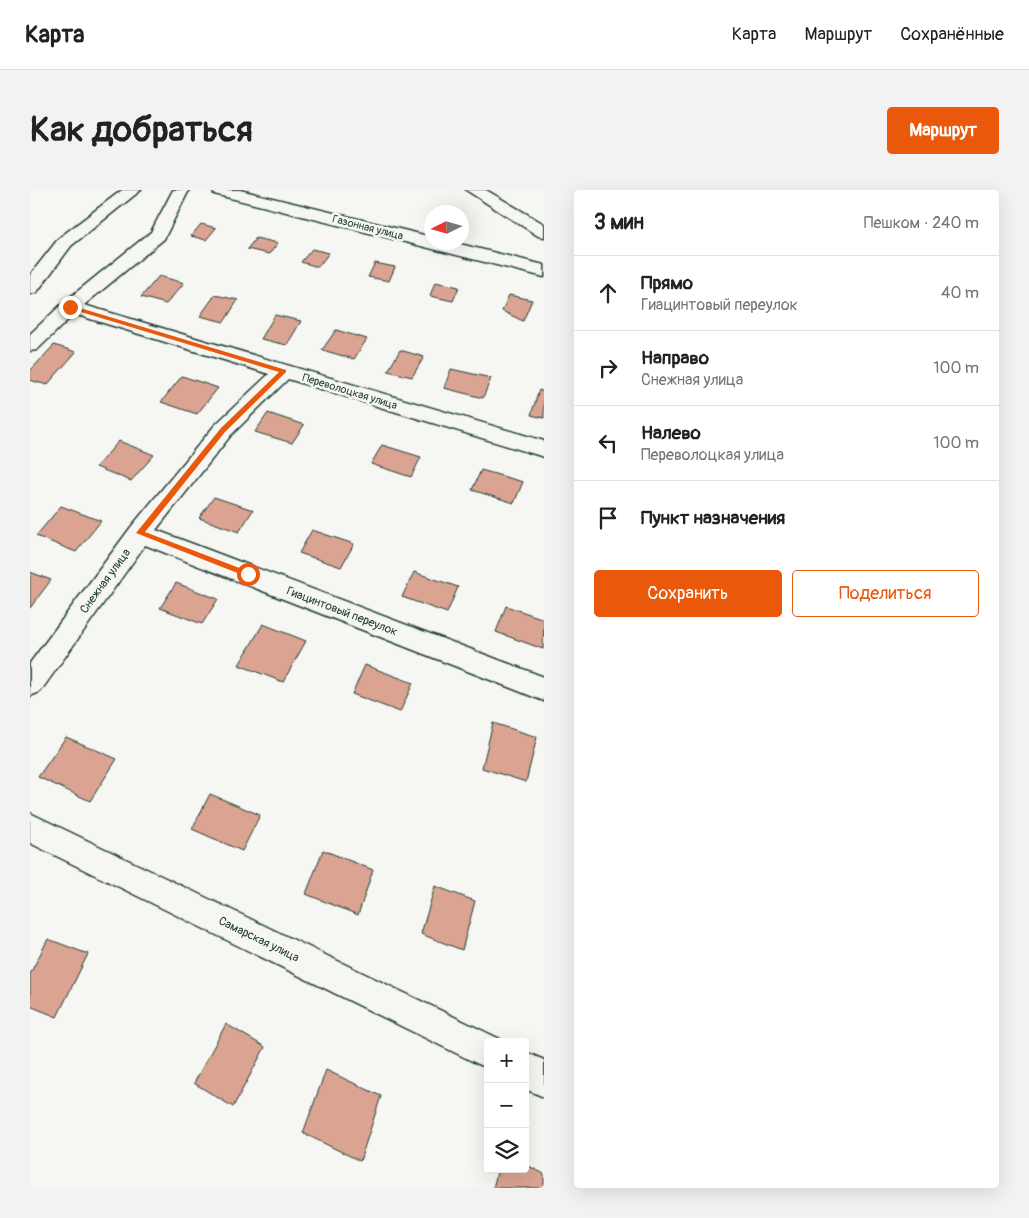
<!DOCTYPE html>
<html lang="ru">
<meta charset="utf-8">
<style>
:root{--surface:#fff;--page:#f2f2f2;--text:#222;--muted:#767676;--line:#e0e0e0;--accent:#ea580c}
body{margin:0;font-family:Pangolin,sans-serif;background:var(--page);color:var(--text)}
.controls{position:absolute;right:15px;bottom:15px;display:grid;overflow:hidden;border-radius:5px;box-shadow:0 5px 20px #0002}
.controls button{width:45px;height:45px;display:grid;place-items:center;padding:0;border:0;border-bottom:1px solid var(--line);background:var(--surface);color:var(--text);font:25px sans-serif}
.compass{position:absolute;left:394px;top:15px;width:45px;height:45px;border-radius:50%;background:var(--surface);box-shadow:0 5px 20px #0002;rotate:265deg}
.stop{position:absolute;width:15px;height:15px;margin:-11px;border:4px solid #ea580c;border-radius:50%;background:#fff}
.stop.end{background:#ea580c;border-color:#fff;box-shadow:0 1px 5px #0008}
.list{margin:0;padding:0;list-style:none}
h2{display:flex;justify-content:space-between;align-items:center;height:65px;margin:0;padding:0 20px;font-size:21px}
h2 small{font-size:16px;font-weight:400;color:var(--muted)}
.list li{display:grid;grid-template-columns:32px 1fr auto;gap:15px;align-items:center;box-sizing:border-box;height:75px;padding:0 20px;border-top:1px solid var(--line)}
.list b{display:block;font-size:19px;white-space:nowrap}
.list p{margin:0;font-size:16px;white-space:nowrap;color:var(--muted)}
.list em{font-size:16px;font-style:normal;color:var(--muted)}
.actions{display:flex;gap:10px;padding:15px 20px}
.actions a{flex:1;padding:11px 0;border:1px solid var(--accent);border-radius:5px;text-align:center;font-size:18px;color:var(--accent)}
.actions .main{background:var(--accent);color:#fff}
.icon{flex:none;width:28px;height:28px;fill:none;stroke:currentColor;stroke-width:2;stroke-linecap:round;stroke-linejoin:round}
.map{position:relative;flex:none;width:514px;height:998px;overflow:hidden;border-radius:5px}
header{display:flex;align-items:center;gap:30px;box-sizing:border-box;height:70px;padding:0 25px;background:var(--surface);border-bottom:1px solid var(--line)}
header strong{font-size:24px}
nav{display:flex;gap:28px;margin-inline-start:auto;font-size:18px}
.intro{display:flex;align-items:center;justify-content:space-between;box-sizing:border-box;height:120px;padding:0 30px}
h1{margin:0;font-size:35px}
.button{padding:12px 22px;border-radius:5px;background:var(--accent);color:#fff;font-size:18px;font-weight:700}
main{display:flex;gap:30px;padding:0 30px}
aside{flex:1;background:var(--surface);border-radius:5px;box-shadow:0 5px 20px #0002}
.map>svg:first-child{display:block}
.building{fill:#daa392;stroke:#1f3d34}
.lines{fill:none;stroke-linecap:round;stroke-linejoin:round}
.minor-casing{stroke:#1f3d34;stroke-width:3}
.minor{fill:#f6f6f2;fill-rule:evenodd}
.route{fill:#ea580c}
.labels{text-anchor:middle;stroke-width:5;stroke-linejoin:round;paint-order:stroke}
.far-street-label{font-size:11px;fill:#1f3d34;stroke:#f6f6f2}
.street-label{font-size:12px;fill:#1f3d34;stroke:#f6f6f2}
</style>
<header>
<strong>Карта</strong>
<nav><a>Карта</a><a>Маршрут</a><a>Сохранённые</a></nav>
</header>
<div class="intro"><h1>Как добраться</h1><a class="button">Маршрут</a></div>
<main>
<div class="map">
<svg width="514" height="998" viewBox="0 0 514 998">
<rect width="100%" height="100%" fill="#f6f6f2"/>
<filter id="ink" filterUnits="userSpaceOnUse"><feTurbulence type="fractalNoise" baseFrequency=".02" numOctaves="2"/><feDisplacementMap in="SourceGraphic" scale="10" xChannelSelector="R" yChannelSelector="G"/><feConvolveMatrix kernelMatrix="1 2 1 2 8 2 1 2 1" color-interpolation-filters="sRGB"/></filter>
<g filter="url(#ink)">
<g class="building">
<path d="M171 34 186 38 176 50 161 46Z"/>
<path d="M226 48 248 53 239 64 217 59Z"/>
<path d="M282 59 299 63 288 77 271 72Z"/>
<path d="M345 73 365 77 359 91 338 87Z"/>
<path d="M129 86 154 93 136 114 111 107Z"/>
<path d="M405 92 429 97 423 111 400 106Z"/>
<path d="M185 105 208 110 194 132 170 126Z"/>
<path d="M479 105 502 110 493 131 472 121Z"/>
<path d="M245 125 271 131 257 155 231 149Z"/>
<path d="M306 140 337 149 324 169 292 160Z"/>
<path d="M24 155 46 162 17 195 0 190V181Z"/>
<path d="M370 160 394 167 382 187 358 181Z"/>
<path d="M421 179 461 188 453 208 414 198Z"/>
<path d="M152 186 188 198 167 224 131 212Z"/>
<path d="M509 200 514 202V228L501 225Z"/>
<path d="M238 223 274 235 262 253 225 242Z"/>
<path d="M89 251 124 265 101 291 66 277Z"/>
<path d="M352 255 391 267 381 287 341 274Z"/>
<path d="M451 280 493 292 484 313 442 300Z"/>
<path d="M184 307 223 320 209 342 169 328Z"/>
<path d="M31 316 71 331 46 362 6 346Z"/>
<path d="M282 340 324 354 311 377 269 363Z"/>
<path d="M0 382 21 390 0 418Z"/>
<path d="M384 382 428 397 417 423 372 407Z"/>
<path d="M146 393 188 409 172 434 130 418Z"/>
<path d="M476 416 514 429 513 459 466 442Z"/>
<path d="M233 434 276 451 253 492 209 475Z"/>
<path d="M335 475 383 493 370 522 322 504Z"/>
<path d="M463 533 507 547 496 592 452 578Z"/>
<path d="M36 547 87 569 60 611 8 587Z"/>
<path d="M180 604 230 625 212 661 162 639Z"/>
<path d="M293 660 343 680 328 725 276 704Z"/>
<path d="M405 696 445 711 432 760 391 744Z"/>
<path d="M18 749 58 764 27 827 0 816V784Z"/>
<path d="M196 834 235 857 203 917 164 893Z"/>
<path d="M296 880 351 906 330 971 273 943Z"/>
<path d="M495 974 514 984V998H463L468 979H495Z"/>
</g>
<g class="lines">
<defs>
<g id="minor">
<path d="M92 0H111L41 56 7 102 0 104V85L29 48Z"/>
<path d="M143 0H159L134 49 54 115 514 251V267L258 189 201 245 126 340 514 487V511L115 355 10 502 0 506V473L101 337 185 235 239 184 44 124 7 160 0 161V144L33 113 121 42Z"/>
<path d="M182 0H210L402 47V52H422L514 75V87L184 4Z"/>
<path d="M436 0H456L514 34V47L508 46Z"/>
<path d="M0 623 470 849 472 852H458V878L446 873 0 653Z"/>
<path d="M495 862 514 870V907L495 899Z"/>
</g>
</defs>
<use href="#minor" class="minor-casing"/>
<use href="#minor" class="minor"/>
</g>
</g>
<path class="route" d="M40 115 256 180V182L195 242 115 342 220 382V386H215L106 343 191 238 249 182 38 118Z"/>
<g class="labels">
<g class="far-street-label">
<text transform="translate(338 37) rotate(14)" y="4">Газонная улица</text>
<text transform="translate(320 201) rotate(17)" y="4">Переволоцкая улица</text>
</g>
<g class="street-label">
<text transform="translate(75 391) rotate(-54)" y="4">Снежная улица</text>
<text transform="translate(312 421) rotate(21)" y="4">Гиацинтовый переулок</text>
<text transform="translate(229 749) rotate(26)" y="4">Самарская улица</text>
</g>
</g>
</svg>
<div class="controls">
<button>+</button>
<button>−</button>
<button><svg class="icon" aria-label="layers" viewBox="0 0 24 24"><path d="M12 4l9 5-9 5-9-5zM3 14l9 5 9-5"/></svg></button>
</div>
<svg class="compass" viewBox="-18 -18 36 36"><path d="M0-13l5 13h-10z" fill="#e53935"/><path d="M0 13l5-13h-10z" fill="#767676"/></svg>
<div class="stop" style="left:218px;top:384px"></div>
<div class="stop end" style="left:40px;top:117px"></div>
</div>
<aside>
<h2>3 мин<small>Пешком · 240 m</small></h2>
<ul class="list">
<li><svg class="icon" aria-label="ahead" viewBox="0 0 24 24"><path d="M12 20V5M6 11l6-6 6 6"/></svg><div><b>Прямо</b><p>Гиацинтовый переулок</p></div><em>40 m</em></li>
<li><svg class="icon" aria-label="right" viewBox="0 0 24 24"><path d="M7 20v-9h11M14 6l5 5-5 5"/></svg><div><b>Направо</b><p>Снежная улица</p></div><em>100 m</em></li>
<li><svg class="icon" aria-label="left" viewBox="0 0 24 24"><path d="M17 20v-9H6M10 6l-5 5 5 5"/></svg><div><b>Налево</b><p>Переволоцкая улица</p></div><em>100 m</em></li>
<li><svg class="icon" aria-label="arrive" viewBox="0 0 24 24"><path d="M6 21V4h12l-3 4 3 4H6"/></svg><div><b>Пункт назначения</b></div></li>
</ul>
<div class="actions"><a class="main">Сохранить</a><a>Поделиться</a></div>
</aside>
</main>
